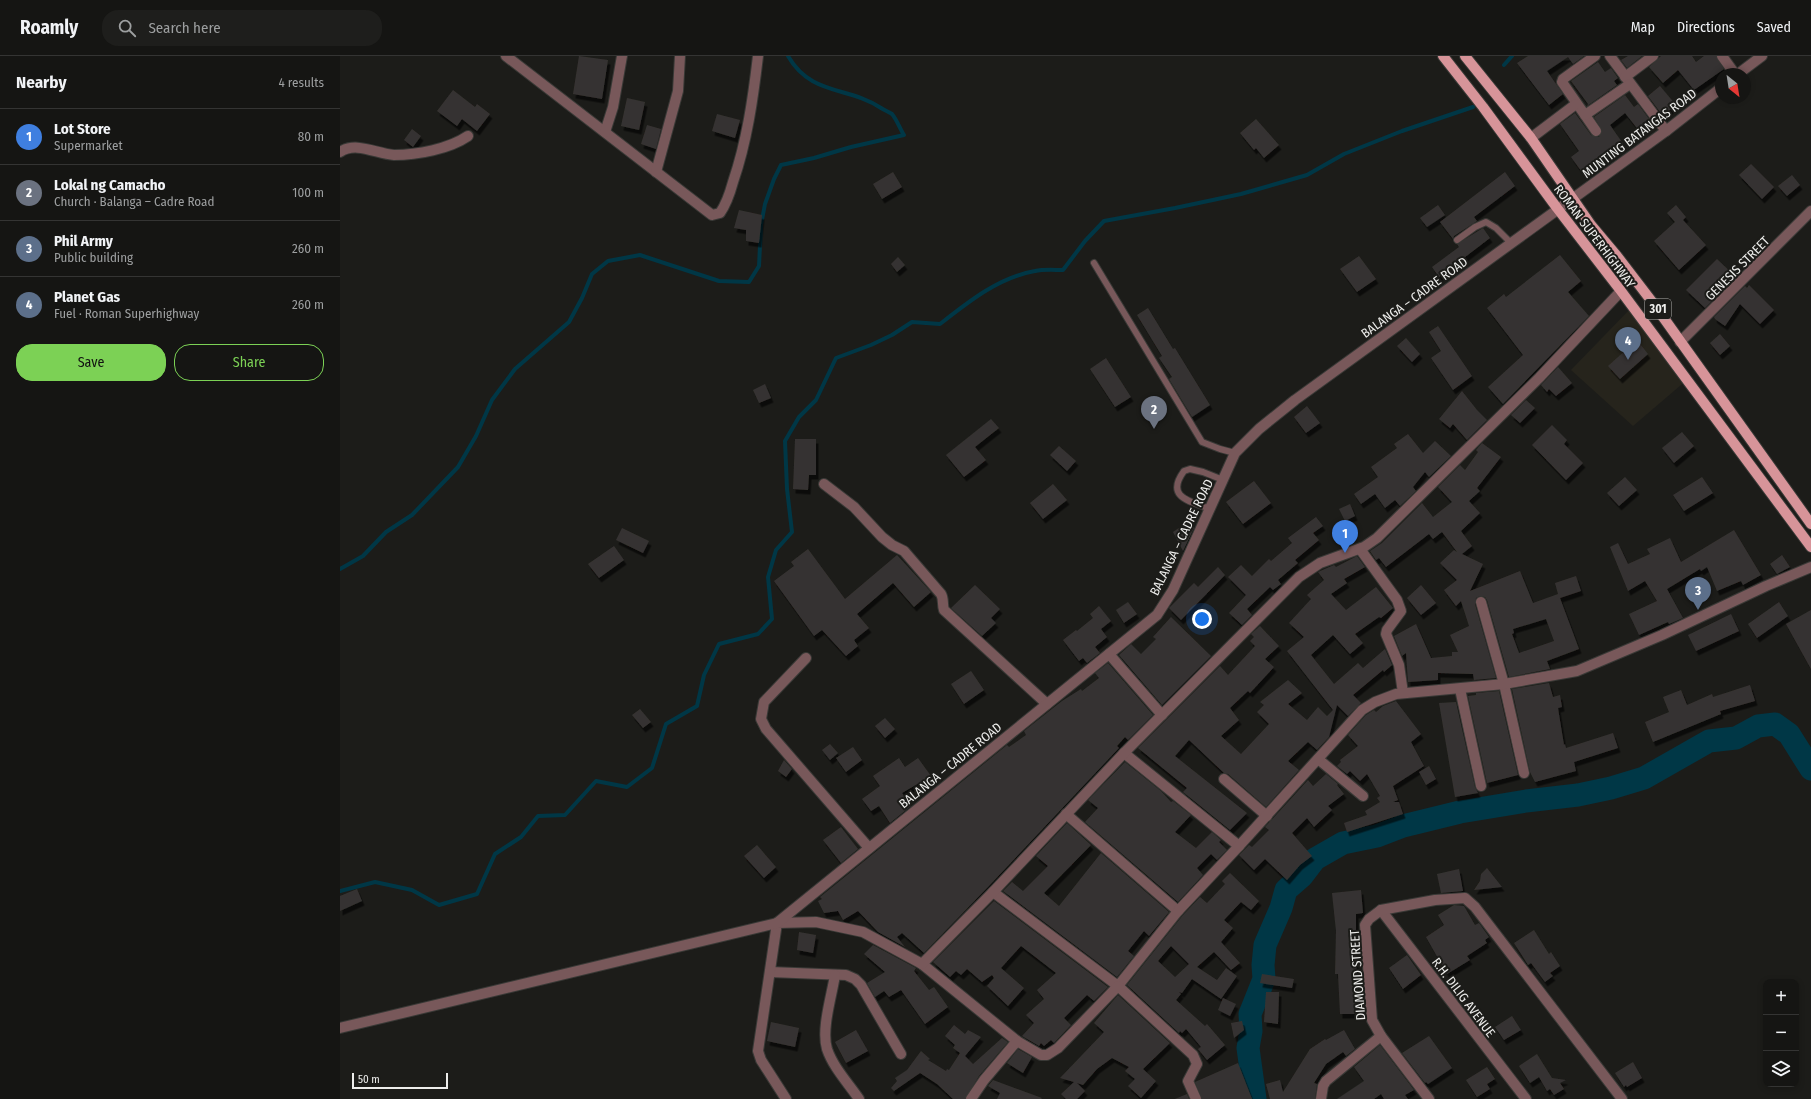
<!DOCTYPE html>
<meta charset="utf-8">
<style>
:root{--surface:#151513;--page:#1e1e1c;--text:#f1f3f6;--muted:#9d9fa0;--line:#343433;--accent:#7cd155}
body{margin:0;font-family:"Fira Sans Condensed",sans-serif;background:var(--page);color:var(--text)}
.controls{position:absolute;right:12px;bottom:12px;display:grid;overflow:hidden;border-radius:8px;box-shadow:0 2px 6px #0003}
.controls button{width:36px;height:36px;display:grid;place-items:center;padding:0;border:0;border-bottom:1px solid var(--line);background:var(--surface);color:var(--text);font:20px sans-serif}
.compass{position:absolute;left:1375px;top:12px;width:36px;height:36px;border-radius:50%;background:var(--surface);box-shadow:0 2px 6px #0003;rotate:150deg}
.scale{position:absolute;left:12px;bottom:10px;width:96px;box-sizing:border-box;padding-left:4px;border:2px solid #ededeb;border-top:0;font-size:11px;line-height:14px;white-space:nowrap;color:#ededeb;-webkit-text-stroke:3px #1c1c19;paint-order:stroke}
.you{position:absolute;left:862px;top:563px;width:14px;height:14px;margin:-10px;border:3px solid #fff;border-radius:50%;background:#1a73e8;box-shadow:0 0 0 6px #1a73e833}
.badge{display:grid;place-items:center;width:26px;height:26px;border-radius:50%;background:var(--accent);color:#fff;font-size:13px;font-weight:700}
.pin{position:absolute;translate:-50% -33px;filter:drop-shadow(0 1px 2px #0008)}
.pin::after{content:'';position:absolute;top:21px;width:14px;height:12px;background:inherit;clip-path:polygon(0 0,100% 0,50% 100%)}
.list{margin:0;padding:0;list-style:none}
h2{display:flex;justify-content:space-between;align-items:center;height:52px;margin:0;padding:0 16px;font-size:17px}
h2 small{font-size:13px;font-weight:400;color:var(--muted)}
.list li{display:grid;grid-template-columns:26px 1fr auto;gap:12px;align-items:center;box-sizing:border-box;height:56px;padding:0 16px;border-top:1px solid var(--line)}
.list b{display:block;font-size:15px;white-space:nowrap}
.list p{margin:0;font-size:13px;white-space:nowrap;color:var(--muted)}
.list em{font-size:13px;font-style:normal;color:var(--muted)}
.actions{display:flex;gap:8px;padding:12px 16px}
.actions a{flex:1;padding:9px 0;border:1px solid var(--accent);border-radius:16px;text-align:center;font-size:14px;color:var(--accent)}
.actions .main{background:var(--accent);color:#111}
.icon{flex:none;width:22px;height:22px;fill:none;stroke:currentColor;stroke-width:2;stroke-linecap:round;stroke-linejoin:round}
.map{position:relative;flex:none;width:1471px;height:1043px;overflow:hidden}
header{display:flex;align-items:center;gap:24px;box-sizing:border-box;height:56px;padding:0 20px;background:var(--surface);border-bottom:1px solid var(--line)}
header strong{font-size:19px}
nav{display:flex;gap:22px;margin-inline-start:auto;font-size:14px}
.search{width:280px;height:36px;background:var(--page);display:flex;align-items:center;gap:10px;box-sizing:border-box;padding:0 14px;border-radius:16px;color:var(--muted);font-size:15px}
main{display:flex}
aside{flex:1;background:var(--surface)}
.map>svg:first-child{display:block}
.built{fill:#26241c}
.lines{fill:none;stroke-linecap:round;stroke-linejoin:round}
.stream{stroke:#003746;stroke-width:4}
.river{stroke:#003746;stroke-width:23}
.building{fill:#363331;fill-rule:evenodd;filter:url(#shadow)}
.service-casing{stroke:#393936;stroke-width:8}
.minor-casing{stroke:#393936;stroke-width:12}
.tertiary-casing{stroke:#393936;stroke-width:12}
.primary-casing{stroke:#393936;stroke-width:12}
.service{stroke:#78585a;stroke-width:6}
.minor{stroke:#78585a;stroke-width:10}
.tertiary{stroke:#78585a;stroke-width:10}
.primary{stroke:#d79499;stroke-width:10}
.labels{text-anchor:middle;stroke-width:4;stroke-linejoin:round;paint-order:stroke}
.shield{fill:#1c1c19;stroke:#aeaeac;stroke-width:1}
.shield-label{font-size:12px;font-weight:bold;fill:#ededeb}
.street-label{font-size:13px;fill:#ededeb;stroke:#1c1c19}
</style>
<header>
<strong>Roamly</strong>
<div class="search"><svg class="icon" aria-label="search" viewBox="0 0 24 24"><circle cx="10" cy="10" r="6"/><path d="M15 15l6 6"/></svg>Search here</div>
<nav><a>Map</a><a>Directions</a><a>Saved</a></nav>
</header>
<main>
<aside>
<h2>Nearby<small>4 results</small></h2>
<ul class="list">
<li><span class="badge" style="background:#3f7fe0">1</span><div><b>Lot Store</b><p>Supermarket</p></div><em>80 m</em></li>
<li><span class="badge" style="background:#6b7280">2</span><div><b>Lokal ng Camacho</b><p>Church · Balanga – Cadre Road</p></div><em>100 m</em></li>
<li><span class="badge" style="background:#5c6f8a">3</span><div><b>Phil Army</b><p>Public building</p></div><em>260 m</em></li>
<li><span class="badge" style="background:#5c6f8a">4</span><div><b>Planet Gas</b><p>Fuel · Roman Superhighway</p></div><em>260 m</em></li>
</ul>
<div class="actions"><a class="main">Save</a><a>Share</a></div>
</aside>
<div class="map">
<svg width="1471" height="1043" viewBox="0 0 1471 1043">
<defs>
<filter id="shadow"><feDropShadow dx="2.5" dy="4.5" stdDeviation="0" flood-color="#0009"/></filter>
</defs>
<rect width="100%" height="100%" fill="#1c1c19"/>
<path class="built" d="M1292 251 1348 323 1293 370 1231 314Z"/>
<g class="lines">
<g class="stream">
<path d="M1164 9 1172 0"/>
<path d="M0 513 23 500 46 476 72 459 118 411 136 380 152 344 175 313 229 266 242 242 252 218 268 205 300 199 379 225 409 226 419 210 421 169 425 148 434 123 441 109 474 102 511 91 564 79C560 73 557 64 552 58 549 56 544 54 541 52 508 30 471 40 448 0"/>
<path d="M0 835 35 826 72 834 99 849 137 838 155 798 181 781 198 760 225 759 256 725 287 731 312 712 326 668 357 650 364 619 379 588 418 578 432 563 428 521 436 494 452 476 447 433 445 385 459 361 476 344 496 302 531 289 552 279 572 266 600 268C628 246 659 221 695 215 704 213 714 214 723 214L745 185 764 165 835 152 901 138 967 119 1004 98 1062 75 1133 51"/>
</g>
<path class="river" d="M915 1043 908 992 911 975 910 958 924 923 923 909 925 889 941 852 946 834 962 820 975 803 1003 787 1037 780 1063 770 1120 756 1186 745 1238 739 1271 732 1304 722 1369 685 1396 682 1418 670 1435 668 1449 678 1471 713"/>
</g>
<g class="building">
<path d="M239 0 268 4 262 43 233 38Z"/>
<path d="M1188 0H1244L1233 8 1228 1 1207 15 1223 38 1209 49 1177 7Z"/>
<path d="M1288 0H1302L1287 12 1281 4Z"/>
<path d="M1321 0H1352L1356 6 1364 0H1376L1384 13 1354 34 1338 14 1323 27 1309 11Z"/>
<path d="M1258 6 1265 16 1271 12 1278 22 1274 25 1277 29 1247 50 1248 48 1231 25Z"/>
<path d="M1320 30 1336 49 1323 60 1308 40Z"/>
<path d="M113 34 135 51 137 48 150 58 137 75 122 63 117 70 97 55Z"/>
<path d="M1285 39 1294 51 1298 48 1312 67 1300 76 1285 57 1270 69 1284 89 1244 119 1231 101 1239 95 1220 68 1235 57 1251 79 1256 81H1259L1262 74 1254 61Z"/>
<path d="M287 42 305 46 299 74 281 70Z"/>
<path d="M377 58 400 64 395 82 372 75Z"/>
<path d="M916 63 939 89 924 102 916 92 914 94 900 77Z"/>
<path d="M307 69 321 73 316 93 301 88Z"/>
<path d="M72 73 81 80 73 91 64 84Z"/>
<path d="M1411 108 1434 131 1422 143 1399 119Z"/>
<path d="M553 116 562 131 542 143 533 128Z"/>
<path d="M1165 116 1175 130 1134 161 1137 165 1114 180 1113 183 1100 166Z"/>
<path d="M1452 119 1460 129 1447 140 1438 130Z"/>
<path d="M1098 149 1105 159 1087 171 1080 162Z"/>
<path d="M1336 149 1346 161 1343 164 1366 189 1339 214 1314 185 1335 166 1327 157Z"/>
<path d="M399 154 422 159 419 187 406 185V174L394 172Z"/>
<path d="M1143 172 1150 182 1099 221 1092 211 1119 191 1117 188Z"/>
<path d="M1220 199 1241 225 1228 236 1249 260 1163 348 1148 331 1183 299 1147 252 1164 238 1166 241Z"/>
<path d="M1019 200 1036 223 1017 236 1000 213Z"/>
<path d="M558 201 565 209 557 216 551 208Z"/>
<path d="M1377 203 1396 221 1365 252 1346 234Z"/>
<path d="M1409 229 1434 254 1420 268 1400 248 1385 270 1375 263 1374 261 1405 230 1407 232Z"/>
<path d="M808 252 833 293 835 292 870 349 852 361 829 323 832 321 819 302 822 300 797 259Z"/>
<path d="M1098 270 1132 320 1113 334 1091 302 1101 295 1089 276Z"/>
<path d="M1380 278 1390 290 1380 299 1370 287Z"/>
<path d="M1066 282 1080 298 1072 306 1057 290Z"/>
<path d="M1297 284 1308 298 1280 323 1268 310Z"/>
<path d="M766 302 791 341 775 351 750 313Z"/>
<path d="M1218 311 1232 327 1216 340 1209 333 1207 336 1201 329Z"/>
<path d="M425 328 431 342 419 347 413 334Z"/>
<path d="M1122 335 1137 354 1147 364 1127 384 1113 368 1110 372 1099 363Z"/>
<path d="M1186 344 1195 352 1180 367 1171 359Z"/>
<path d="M967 350 980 367 966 377 954 361Z"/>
<path d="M651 363 659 372 635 391 646 404 624 421 606 399Z"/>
<path d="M1212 369 1227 384 1224 388 1243 407 1226 424 1192 389Z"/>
<path d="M1342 376 1354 390 1334 407 1322 392Z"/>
<path d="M1068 378 1083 397 1095 385 1111 400 1089 421 1085 416 1073 431 1076 435 1060 450 1055 444 1045 452 1035 438 1021 448 1014 438 1038 421 1031 411 1057 392 1054 388Z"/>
<path d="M455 383H476V419H469L468 434 453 433Z"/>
<path d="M1142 387 1161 401 1137 432 1140 435 1129 445 1140 457 1121 475 1132 490 1122 498 1143 508 1130 535 1180 515 1193 547 1218 538 1215 527 1236 520 1241 535 1220 542 1239 593 1207 605 1210 613 1169 621 1147 544 1145 541 1140 540 1136 542 1135 548 1156 622 1134 624 1133 618 1098 617V624L1068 626 1066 597 1062 600 1054 580 1076 568 1091 602 1112 600V596H1118L1110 579 1129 570 1121 545 1116 550 1104 534 1117 524 1100 507 1114 494 1117 496 1102 476 1093 483 1089 478 1046 511 1039 502 1036 504 1030 495 1042 487 1082 447 1093 461 1112 446 1098 431 1120 409 1125 414 1138 396 1136 394ZM1206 563 1214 585 1179 597 1172 578 1174 577 1173 573Z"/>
<path d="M719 390 736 405 727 415 710 399Z"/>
<path d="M1285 421 1297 434 1279 450 1267 437Z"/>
<path d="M1362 421 1373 437 1344 455 1333 439Z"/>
<path d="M914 425 931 447 903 468 886 446Z"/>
<path d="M713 428 727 444 703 463 690 447Z"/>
<path d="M1010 448 1015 460 1005 465 999 453Z"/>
<path d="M976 461 983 470 973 477 979 484 955 504 958 507 938 524 941 528 933 534 930 531 907 553 912 559 902 569 889 557 906 539 888 521 901 509 912 520 929 503 931 505 952 487 948 482Z"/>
<path d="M849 465 854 472 843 495 833 476Z"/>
<path d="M282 472 309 485 303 497 276 484Z"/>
<path d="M1394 474 1421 519 1403 529 1401 525 1377 535 1367 511 1361 515 1360 513 1327 533 1343 562 1329 568 1328 566 1299 579 1289 558 1317 545 1305 525 1288 535 1270 491 1278 487 1288 508 1310 498 1307 493 1330 482 1341 506Z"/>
<path d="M274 490 284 504 259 522 248 508Z"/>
<path d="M468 493 505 543 557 499 591 536 574 551 553 527 517 558 529 572 514 584 518 590 506 600 482 574 474 580 434 525 454 510 451 506Z"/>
<path d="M1442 499 1450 511 1437 518 1430 508Z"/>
<path d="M1017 500 1025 511 1004 523 1007 527 991 538 1006 554 1036 531 1053 552 1041 562 1039 561 1015 578 1023 587 1010 598 993 579 971 599 994 628 1018 607 1023 612 1045 593 1052 609 1044 616 1043 614 1013 639 1021 647 1008 660 997 649 989 681 977 694 968 686 948 705 959 714 926 751 888 718 884 717 849 684 835 700 907 757 890 774 843 736 847 732 798 692 880 610 888 619 915 590 910 585 914 581 911 578 920 570 939 590 925 603 934 611 910 637 908 635 890 652 899 664 881 680 901 698 929 668 917 656 924 649 920 646 948 624 962 637 948 648 967 664 978 651 987 660 993 654 947 595 964 581 949 567 971 543 967 539 984 524 978 516 994 509 996 511Z"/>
<path d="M878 511 885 519 841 564 829 552 854 527 858 531Z"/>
<path d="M635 529 660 553 651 562 656 567 642 580 611 552Z"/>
<path d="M1081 529 1096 547 1081 559 1067 542Z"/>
<path d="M788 546 797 558 784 567 776 554Z"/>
<path d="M1439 546 1448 560 1417 582 1408 568Z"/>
<path d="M759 550 771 565 761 573 767 581 755 591 760 597 747 607 743 602 739 605 723 584 736 574 737 575 753 562 750 558Z"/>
<path d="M1471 554V613L1446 568Z"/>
<path d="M1391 558 1399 575 1356 595 1348 579Z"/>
<path d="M831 561 871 600 822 649 779 599 791 588 801 598 816 583 813 581Z"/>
<path d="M768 607 813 659 788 684 785 681 777 690 779 692 648 831 584 897 562 877 557 881 565 891 538 876 518 855 503 864 498 855 484 857 478 845 482 843 480 841 667 689 669 691 686 679 684 675 722 645 741 633 742 635 759 622 755 617Z"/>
<path d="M631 615 644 634 624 648 611 628Z"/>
<path d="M1209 627 1213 641 1220 639 1222 651 1218 652 1224 689 1225 688 1226 692 1273 677 1278 692 1234 706 1236 715 1195 726 1190 716 1172 633Z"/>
<path d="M1410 629 1415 645 1380 655 1381 658 1313 686 1305 666 1329 656 1323 641 1341 634 1347 649 1372 638 1373 641Z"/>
<path d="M1159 635 1178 719 1147 727 1128 640 1136 639V637Z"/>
<path d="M1056 645 1081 678 1071 686 1084 710 1053 730 1058 744 1053 746H1059L1063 758 1007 776 1004 767 1027 759 1025 755 1040 746 1037 742 1040 740 1027 718 1020 725 1010 715 1007 718 997 710 1001 706 1000 704 1018 690 1008 679 1026 659 1034 654 1036 656 1043 650Z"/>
<path d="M1116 646 1135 731 1138 737 1115 741 1099 647Z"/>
<path d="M300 653 311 666 303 672 292 659Z"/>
<path d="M545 662 555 673 545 682 535 670Z"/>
<path d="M490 688 498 697 490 704 482 694Z"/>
<path d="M513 691 522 704 506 716 496 702Z"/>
<path d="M559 702 565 711 578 702 591 720 562 737 571 750 550 767 539 750 531 755 522 743 540 730 533 720Z"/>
<path d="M444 704 452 713 446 721 438 715Z"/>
<path d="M785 706 821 735 831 746 833 745 851 759 835 776 856 792 872 776 881 784 879 786 887 794 877 804 871 798 857 812 863 819 838 846 745 766 758 752 748 744Z"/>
<path d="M1089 710 1096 723 1086 729 1079 716Z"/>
<path d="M986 718 998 728 997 729 1004 738 988 750 992 754 974 771 967 762 952 777 972 800 960 809 947 824 925 803 914 814 899 799 909 789 912 791 929 774 925 771 968 724 973 730Z"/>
<path d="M727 767 751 789 704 837 719 850 761 797 829 856 809 880 804 875 788 895 794 900 777 921 663 835 672 826 683 835 708 810 696 800Z"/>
<path d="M501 771 518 793 501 807 483 784Z"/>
<path d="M417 789 436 811 424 822 404 800Z"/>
<path d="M1147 812 1162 831 1134 834 1140 825 1141 818Z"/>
<path d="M1119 813 1123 835 1101 837 1097 818Z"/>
<path d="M890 817 919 845 911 854 901 846 884 864 893 872 881 886 900 907 891 914 874 896 857 911 877 924 886 912 897 920 881 943 852 923 842 937 839 936 841 938 836 944 865 970 867 968 885 989 867 1004 858 993 861 991 846 973 842 977 840 975 839 977 787 929 843 859 860 841 867 847 885 828 882 825ZM831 890 849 908 835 921 818 905Z"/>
<path d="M17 833 22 845 0 855V840Z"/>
<path d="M1021 834 1023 857 1016 858V905L1018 944H1022V955H1015V958H1000L998 918H995L996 875 992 837Z"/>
<path d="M654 845 768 931 754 945 747 939 724 962 731 969 714 987 711 984 704 990 701 987 699 990 682 980 694 967 686 959 704 943 697 934 716 917 681 890 661 912 684 932 668 950 647 930 654 922 652 919 642 926 627 913 621 919 616 915 610 921 593 906Z"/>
<path d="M1114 849 1124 850 1135 869 1139 867 1149 881 1145 884 1147 887 1127 900 1130 904 1107 918 1086 881 1104 869 1098 859Z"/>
<path d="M1194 874 1209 898 1211 896 1220 910 1210 917 1213 920 1205 926 1191 907 1188 909 1174 887Z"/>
<path d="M459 876 476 879 473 897 457 894Z"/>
<path d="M533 889 576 912 574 915 589 934 594 931 608 951 585 968 561 934 549 941 544 935 535 941 527 927 545 916 524 898Z"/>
<path d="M1067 899 1081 919 1063 933 1049 912Z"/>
<path d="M922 918 954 923 952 932 920 927Z"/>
<path d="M926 936H939L938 968 924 966Z"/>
<path d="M778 939 830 987 803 1013 816 1025 801 1042 788 1030 795 1023 785 1015 789 1011 772 1002 757 1013 743 1029 737 1027 745 1035 737 1043H726L721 1038 734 1026 720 1022 764 976 754 967Z"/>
<path d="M883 942 896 948 890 960 878 954Z"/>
<path d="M1172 960 1181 974 1164 984 1155 971Z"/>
<path d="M902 965 904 974 894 982 891 967Z"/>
<path d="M431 966 459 972 455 991 427 985Z"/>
<path d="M614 969 625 978 628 974 641 981 625 1000 633 1008 662 982 668 986 639 1020 625 1043H613L597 1028 580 1017 554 1035 551 1032 557 1025 555 1022 567 1014 581 995 590 1003 588 1004 606 1015 607 1013 609 1014 620 997 613 992 615 989 605 980Z"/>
<path d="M516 974 528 995 506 1007 495 986Z"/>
<path d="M1004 974 1015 993 1006 1000 1003 996 986 1008 974 1027 977 1028 975 1043H930L926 1028 940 1024 943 1036 970 993 985 983 986 984Z"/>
<path d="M1089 980 1112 1012 1088 1028 1086 1026 1085 1027 1062 997Z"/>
<path d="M1040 989 1074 1034 1065 1039 1068 1043H1044L1041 1038 1034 1043H997L1024 1025 1014 1011Z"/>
<path d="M678 993 692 1001 683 1017 667 1007Z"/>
<path d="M1197 998 1212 1022 1226 1024 1220 1027 1224 1033 1214 1039 1210 1033 1207 1035 1199 1021 1190 1027 1179 1010Z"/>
<path d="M1293 1006 1302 1022 1287 1031 1286 1029 1284 1031 1275 1017Z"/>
<path d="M898 1007 912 1043H862L855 1026Z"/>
<path d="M1147 1011 1155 1023 1147 1028 1150 1033 1137 1041 1126 1024Z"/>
<path d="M653 1024 702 1042 701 1043H657L660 1037 648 1030Z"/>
<path d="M847 1038 849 1043H835Z"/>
</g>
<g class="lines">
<defs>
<g id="service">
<path d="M1117 184 1135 171 1146 166 1156 172 1171 187"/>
<path d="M754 207 862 386 880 393 895 397"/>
<path d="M870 453C849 445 825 441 844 415L850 413 863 416 883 424"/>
</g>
<g id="minor">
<path d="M166 0 372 159 380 157C387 147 390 137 393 126 407 85 413 43 418 0"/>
<path d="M1255 0 1223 23 1222 26 1256 75"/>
<path d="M1270 0 1326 75"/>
<path d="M1382 0 1395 18"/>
<path d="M1285 21 1313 0"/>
<path d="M1245 59 1290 28"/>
<path d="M265 76 273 51 282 0"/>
<path d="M1191 82 1236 48"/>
<path d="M0 96C16 85 37 98 54 99 77 99 109 93 128 80"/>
<path d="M316 116 338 35 340 0"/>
<path d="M1340 286 1471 155"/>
<path d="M484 428 514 451 542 481 552 489 564 495 601 538C604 543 602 548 604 554L707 648"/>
<path d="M1020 493 1057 544 1061 555 1047 574 1046 578 1059 609 1063 637"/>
<path d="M1141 546 1164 628 1184 717"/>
<path d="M769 598 822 659"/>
<path d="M466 602 424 646 421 663 426 673 529 792"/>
<path d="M1120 633 1141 730"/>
<path d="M784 697 899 790"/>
<path d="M978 703 1023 740"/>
<path d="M884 723 927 760"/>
<path d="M726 758 838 855"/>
<path d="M653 836 778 930 838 855 899 790 1022 654 1035 646 1056 638 1164 628 1237 615 1322 579 1426 530 1471 511"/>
<path d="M1041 854 1186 1043"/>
<path d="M582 908 677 985 701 999H707L718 992 778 930 853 999 857 1008 848 1025 856 1043"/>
<path d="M430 916 506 919 515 923 521 929 561 998"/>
<path d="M495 919C492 939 481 973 487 993 493 1011 508 1027 519 1043"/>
<path d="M446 1043 421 1004 418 995 437 867 476 866 523 876 582 908 653 836 784 697 959 521 980 507 1024 491 1037 482 1199 322 1281 235"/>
<path d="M631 1043 644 1024 677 985"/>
<path d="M981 1043 983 1030 986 1025 1041 980"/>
<path d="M1089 1043 1041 980 1032 964 1025 869 1029 863 1041 854 1095 844 1125 842 1135 851 1282 1043"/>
</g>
<g id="tertiary">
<path d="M1398 18 1422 0"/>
<path d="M0 972 437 867 817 559 833 534 895 397 919 373 955 344 1326 75 1381 32"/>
</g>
<g id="primary">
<path d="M1103 0 1143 51 1217 152 1281 235 1471 491"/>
<path d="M1125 0 1191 82 1251 169 1277 200 1313 247 1471 468"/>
</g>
</defs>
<use href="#service" class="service-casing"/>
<use href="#minor" class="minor-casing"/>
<use href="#tertiary" class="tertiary-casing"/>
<use href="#primary" class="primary-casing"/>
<use href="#service" class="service"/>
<use href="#minor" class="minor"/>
<use href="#tertiary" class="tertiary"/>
<use href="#primary" class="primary"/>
</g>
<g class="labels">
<rect class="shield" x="1305" y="243" width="26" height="20" rx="3"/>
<g class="shield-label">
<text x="1318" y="257">301</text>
</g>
<g class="street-label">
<text transform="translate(1299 77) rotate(-37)" y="5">MUNTING BATANGAS ROAD</text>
<text transform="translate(1255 180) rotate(53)" y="5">ROMAN SUPERHIGHWAY</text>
<text transform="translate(1397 212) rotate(-45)" y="5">GENESIS STREET</text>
<text transform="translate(1074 241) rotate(-36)" y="5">BALANGA – CADRE ROAD</text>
<text transform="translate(841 481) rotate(-64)" y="5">BALANGA – CADRE ROAD</text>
<text transform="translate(610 709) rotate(-39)" y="5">BALANGA – CADRE ROAD</text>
<text transform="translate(1017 919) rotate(-94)" y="5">DIAMOND STREET</text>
<text transform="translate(1124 941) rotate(53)" y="5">R.H. DILIG AVENUE</text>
</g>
</g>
</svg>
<div class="controls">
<button>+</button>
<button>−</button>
<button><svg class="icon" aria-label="layers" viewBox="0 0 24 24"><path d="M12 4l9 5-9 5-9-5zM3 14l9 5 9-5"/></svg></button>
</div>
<svg class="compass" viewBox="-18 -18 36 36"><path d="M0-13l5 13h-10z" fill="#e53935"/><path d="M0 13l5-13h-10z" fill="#9d9fa0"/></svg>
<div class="scale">50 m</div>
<div class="you"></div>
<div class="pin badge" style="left:1005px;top:497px;background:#3f7fe0">1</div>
<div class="pin badge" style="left:814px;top:373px;background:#6b7280">2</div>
<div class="pin badge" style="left:1358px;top:554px;background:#5c6f8a">3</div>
<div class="pin badge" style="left:1288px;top:304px;background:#5c6f8a">4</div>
</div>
</main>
